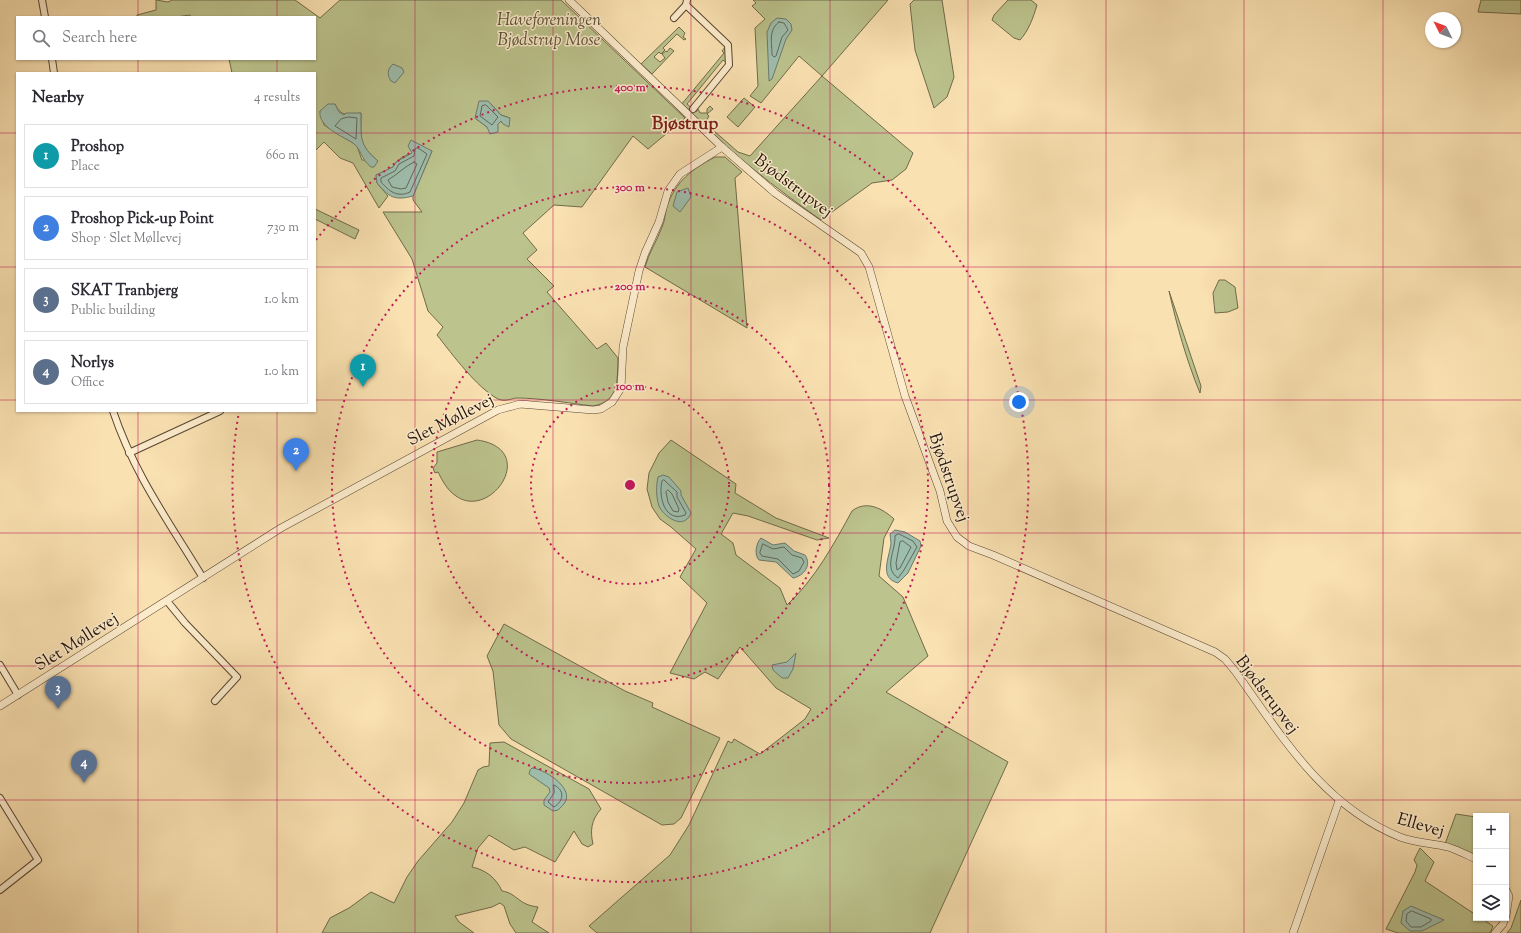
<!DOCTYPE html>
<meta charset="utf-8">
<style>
:root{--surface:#fff;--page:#f2f2f3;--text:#2b2b33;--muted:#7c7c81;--line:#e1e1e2;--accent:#2563eb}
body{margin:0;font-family:"Sorts Mill Goudy",serif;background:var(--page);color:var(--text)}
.controls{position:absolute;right:12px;bottom:12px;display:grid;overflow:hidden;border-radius:0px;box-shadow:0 1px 3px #0004}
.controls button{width:36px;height:36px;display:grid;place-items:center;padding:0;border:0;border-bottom:1px solid var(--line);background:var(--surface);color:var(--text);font:20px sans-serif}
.compass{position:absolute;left:1425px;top:12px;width:36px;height:36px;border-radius:50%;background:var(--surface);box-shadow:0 1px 3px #0004;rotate:312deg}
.you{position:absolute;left:1019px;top:402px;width:14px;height:14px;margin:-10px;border:3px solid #fff;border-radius:50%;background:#1a73e8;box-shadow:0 0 0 6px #1a73e833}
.badge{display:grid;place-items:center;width:26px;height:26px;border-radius:50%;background:var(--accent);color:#fff;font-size:13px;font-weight:700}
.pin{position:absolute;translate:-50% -33px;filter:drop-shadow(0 1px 2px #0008)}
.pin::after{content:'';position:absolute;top:21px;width:14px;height:12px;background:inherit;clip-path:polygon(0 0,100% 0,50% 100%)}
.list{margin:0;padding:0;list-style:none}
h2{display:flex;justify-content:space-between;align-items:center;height:52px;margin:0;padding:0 16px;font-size:17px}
h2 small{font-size:13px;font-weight:400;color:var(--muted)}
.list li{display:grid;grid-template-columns:26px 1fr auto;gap:12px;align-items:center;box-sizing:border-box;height:64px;margin:0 8px 8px;padding:0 8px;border:1px solid var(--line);border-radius:0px}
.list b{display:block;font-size:15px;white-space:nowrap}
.list p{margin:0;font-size:13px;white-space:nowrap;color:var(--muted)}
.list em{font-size:13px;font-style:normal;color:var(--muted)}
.icon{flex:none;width:22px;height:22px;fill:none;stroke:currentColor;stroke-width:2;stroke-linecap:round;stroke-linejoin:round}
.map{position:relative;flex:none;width:1521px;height:933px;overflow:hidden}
.search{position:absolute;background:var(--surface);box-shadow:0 1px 3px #0004;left:16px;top:16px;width:300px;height:44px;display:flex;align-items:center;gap:10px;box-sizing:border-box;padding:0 14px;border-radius:0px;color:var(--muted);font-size:15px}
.panel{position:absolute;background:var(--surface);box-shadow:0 1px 3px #0004;left:16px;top:72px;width:300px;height:340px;border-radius:0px}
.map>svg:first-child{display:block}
.green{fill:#bcc38d;stroke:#706a4a;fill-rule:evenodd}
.water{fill:#9ebead;stroke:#6d796b}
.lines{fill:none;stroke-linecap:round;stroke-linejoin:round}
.shore{stroke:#60685a;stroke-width:1}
.minor-casing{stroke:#594532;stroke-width:8}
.tertiary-casing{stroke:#594532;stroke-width:8}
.minor{stroke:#fceccc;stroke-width:6}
.tertiary{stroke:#fceccc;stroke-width:7}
.grid{fill:none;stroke:#c2185b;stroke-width:1;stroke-opacity:0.55}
.ring{fill:none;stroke:#c2185b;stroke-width:2;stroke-dasharray:2 4}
.labels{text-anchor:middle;stroke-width:3;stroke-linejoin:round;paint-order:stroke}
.park-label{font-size:17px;font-style:italic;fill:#594f37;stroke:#fceccc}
.street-label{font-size:17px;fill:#231108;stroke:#fceccc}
.neighbourhood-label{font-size:18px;font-weight:bold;fill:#7a1f14;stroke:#fceccc}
.centre{fill:#c2185b;stroke:#fceccc;stroke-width:2}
.ring-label{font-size:12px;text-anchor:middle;font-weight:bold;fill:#c2185b;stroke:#fceccc;stroke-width:3;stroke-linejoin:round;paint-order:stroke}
</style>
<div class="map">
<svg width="1521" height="933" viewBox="0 0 1521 933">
<rect width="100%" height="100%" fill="#fae1b1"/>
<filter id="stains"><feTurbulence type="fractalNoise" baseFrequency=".005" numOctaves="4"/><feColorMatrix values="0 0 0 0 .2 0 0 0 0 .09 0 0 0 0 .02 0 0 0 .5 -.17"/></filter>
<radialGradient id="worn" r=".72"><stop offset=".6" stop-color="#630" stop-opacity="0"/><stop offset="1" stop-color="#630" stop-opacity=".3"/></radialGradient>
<g class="green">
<path d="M156 0 168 2 172 0H295L320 18 340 0H561L685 118 648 149 633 136 582 207 554 205 523 233 537 250 527 259 554 286 547 292 597 349 606 343 618 358C617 380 620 401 593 406 567 403 541 398 516 398 510 399 505 402 498 399 477 388 452 354 437 335L443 327 428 311 412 259 383 212H422L413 200V196L432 151C418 152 400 153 393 167L376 175 377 183 388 196 379 208 353 163 340 158 324 142 315 151V73H232L229 59H315V17H191L190 15 176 17H137V15L156 10ZM488 101 501 115 510 118 487 127 475 118ZM335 104C341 117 348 115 361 113 361 139 358 144 378 161L362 160 357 146 353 143 324 125 320 111Z"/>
<path d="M753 0H888L822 76 913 153 906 169 892 180 872 183 821 220C775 188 732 153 691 115L694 110 696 112 698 109 700 113H707V109L710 106 713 109 707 114 709 116 705 123 738 152 750 156 822 76 799 56 761 103 750 96 758 86 755 28 765 19 752 6 756 3Z"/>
<path d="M914 0H942L954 77 947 97 934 108 915 50 910 4Z"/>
<path d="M1008 0H1031L1037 5C1033 18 1029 30 1020 40L1014 38 992 20 994 15Z"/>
<path d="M1481 0H1521V14L1478 12Z"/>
<path d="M679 27 685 33 683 37 686 39 684 40 677 34 663 48 665 50 661 54 659 52 654 57 660 62 665 58 662 54 666 51 667 52 670 48 674 51 652 74 641 64Z"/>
<path d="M726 46 727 63 723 60 687 104 693 109 689 114 681 105 724 53 722 51Z"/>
<path d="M744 98 755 107 738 127 727 117Z"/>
<path d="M715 157H725L742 172 735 178 747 328 645 267C649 252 657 241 662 227 665 221 665 213 667 206 676 181 692 169 715 157Z"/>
<path d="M315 209 359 230 355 239 315 219Z"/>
<path d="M1219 280H1225L1235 287 1238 308 1228 312 1215 313 1213 293Z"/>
<path d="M1169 291 1201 386 1200 393C1186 359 1177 326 1169 291Z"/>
<path d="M477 440C540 449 491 521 456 496 447 490 442 480 438 472L435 473 433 468 437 463V452Z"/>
<path d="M671 440 736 484 735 493 776 518 829 538 817 540 748 516 733 513 721 534 733 543 736 555 780 588 787 605C815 579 834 544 852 511 866 500 882 508 894 519L884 538 879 576 903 597 928 656 886 692 1008 762 930 933H597L589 926 670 855 689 825 728 741 732 743 734 739 760 754 805 719 811 709 776 688 740 647 718 679 705 672 694 679 670 673 707 603 680 577 696 549 671 527 660 519 652 507 647 489 649 473 659 453Z"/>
<path d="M504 624 625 691 653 703 652 707 720 738 681 818 674 824 662 825 511 739 499 725 493 671 487 656Z"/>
<path d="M504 742 589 789 601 809C591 820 590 831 593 844L588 847 582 844 574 831 555 862 525 847 514 850 489 835 478 848 472 867C486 870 496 878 502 891 517 893 518 905 538 907L532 922 549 933H516L510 924 504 906 500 903 492 907 455 916 459 922 474 933H322L330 918 349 908 371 892 394 903 407 877 418 861 452 822 464 803 478 770 483 767 489 766 490 743Z"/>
<path d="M1456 814 1476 817V857L1445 844Z"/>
<path d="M1420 848 1434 862 1425 881 1476 915V918H1481L1493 926 1490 933H1398L1386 929 1415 872 1417 865 1414 860Z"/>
<path d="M1521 900V933H1507L1511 928Z"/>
</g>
<g class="water">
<path d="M777 18 786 19 791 24 792 30 786 39 772 79 769 81 767 32 771 23Z"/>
<path d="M393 64 402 68 404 72 395 83 391 81C387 75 387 69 393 64Z"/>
<path d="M479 101H488L501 115 510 118 509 127 503 124 501 121 498 124V132L490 134 487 127 475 118Z"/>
<path d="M328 104H335L339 112 344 115 346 113H361C361 138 359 145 378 161L374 167H371C360 158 362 150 353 143 342 136 318 127 320 111Z"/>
<path d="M411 140 432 151 413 196C394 201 389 197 377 183L376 175 393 167 396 162 412 153 408 146Z"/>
<path d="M688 188 691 197 680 212 673 206 677 192Z"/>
<path d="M663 475 669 477 681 491V495L691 513C684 531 664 517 659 506 656 497 656 486 658 477Z"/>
<path d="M895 530 905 532 920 541 921 546 908 573 898 583C878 578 890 556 891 543 891 540 890 537 890 534Z"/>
<path d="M761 538 773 545 785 543 794 551 805 555C812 565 804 576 793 578L776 562 759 560C754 555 756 543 761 538Z"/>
<path d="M796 653 793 669 788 678H782L773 670 772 665 787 662Z"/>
<path d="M532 768C544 769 571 786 566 800 565 804 560 808 558 810L553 811 544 805V800L550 792 549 788 529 774 530 770Z"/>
<path d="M1411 906 1444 920 1422 931H1410L1401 923 1403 911Z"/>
</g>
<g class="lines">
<g class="shore">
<path d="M779 22 784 23 788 30 782 37 776 56 774 57 772 55C772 43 768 30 779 22Z"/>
<path d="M486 105 498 117 492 125 480 116 482 106Z"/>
<path d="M349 117 357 118 356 139 335 126 341 119Z"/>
<path d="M418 148 427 154 410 192C397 198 389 191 381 182V178L395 171 399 164 414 156 415 149Z"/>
<path d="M414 162 417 164 406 188 401 189 392 187 388 180C398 174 404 167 414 162Z"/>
<path d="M664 480 677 492V497L686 513 685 515C665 523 658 497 662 481Z"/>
<path d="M668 490 672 494 679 509 678 512 673 511 668 502 666 492Z"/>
<path d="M899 534 913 541 917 547 904 570 898 578C883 568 896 550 895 536Z"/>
<path d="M903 541 911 547 900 568 897 570 896 563 900 542Z"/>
<path d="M763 544 773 549 784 547 792 555 802 558 804 562 799 571 793 574 778 559 762 556 760 553Z"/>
<path d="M554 785C565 790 564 801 554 807L548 802 554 793Z"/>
<path d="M1412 911 1431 919V921L1421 927H1411L1406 921 1407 914Z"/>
</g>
<defs>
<g id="minor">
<path d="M42 0 45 17"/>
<path d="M687 0 686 5 728 45 729 65 693 109"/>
<path d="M674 18 686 5"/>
<path d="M52 59 54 73"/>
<path d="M113 411C134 474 169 522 203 578"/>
<path d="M129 453 220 411"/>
<path d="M167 601 185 623 237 677 215 701"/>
<path d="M0 665 18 695"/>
<path d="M0 798 38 860 0 890"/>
</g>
<g id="tertiary">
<path d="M569 0 722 147 775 193 861 253 869 267 905 396 940 491 947 521 957 537 969 546 993 555 1215 652 1225 659 1235 671C1281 735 1323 806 1400 837 1415 843 1432 843 1448 847 1457 850 1467 855 1476 859"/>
<path d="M0 706 281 528 498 410 520 404 593 410 601 409 612 402 621 388 623 347 639 271 645 253 659 222 668 191 680 174 722 147"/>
<path d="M1506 890 1509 896 1506 916"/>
<path d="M1293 933 1339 801"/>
<path d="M1495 933 1503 924 1505 918"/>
</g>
</defs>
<use href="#minor" class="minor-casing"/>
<use href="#tertiary" class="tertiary-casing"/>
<use href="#minor" class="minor"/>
<use href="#tertiary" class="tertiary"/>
</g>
<path class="grid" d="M138 0V17M277 0V17M415 0V933M553 0V933M691 0V933M830 0V933M968 0V933M1106 0V933M1244 0V933M1383 0V933M138 59V73M277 59V73M0 133H17M315 133H1521M0 267H17M315 267H1521M0 400H17M315 400H1521M138 411V933M277 411V933M0 533H1521M0 666H1521M0 800H1521"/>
<g class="ring">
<circle cx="630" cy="485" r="99"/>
<circle cx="630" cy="485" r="199"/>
<circle cx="630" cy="485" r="298"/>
<path d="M316 240A398 398 0 1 1 239 412"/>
</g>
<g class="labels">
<g class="park-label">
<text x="549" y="25">Haveforeningen<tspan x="549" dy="20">Bjødstrup Mose</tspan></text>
</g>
<g class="street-label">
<text transform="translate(794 185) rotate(37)" y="6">Bjødstrupvej</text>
<text transform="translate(450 419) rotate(-27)" y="6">Slet Møllevej</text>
<text transform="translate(950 477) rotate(71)" y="6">Bjødstrupvej</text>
<text transform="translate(76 641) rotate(-32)" y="6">Slet Møllevej</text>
<text transform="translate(1268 694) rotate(53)" y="6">Bjødstrupvej</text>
<text transform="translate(1421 824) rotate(16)" y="6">Ellevej</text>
</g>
<g class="neighbourhood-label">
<text x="685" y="129">Bjøstrup</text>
</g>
</g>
<circle cx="630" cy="485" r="6" class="centre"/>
<g class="ring-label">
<text x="630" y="91">400 m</text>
<text x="630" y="191">300 m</text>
<text x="630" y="290">200 m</text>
<text x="630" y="390">100 m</text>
</g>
<rect width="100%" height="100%" filter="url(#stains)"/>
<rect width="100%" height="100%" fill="url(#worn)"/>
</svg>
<div class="controls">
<button>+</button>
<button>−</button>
<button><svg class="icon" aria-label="layers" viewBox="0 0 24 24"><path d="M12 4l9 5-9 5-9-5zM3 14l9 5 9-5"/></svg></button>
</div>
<svg class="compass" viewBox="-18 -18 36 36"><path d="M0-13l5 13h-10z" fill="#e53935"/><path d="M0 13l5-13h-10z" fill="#7c7c81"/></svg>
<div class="you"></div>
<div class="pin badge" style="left:363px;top:387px;background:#0f9aa8">1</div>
<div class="pin badge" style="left:296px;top:471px;background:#3f7fe0">2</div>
<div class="pin badge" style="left:58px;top:709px;background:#5c6f8a">3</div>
<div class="pin badge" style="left:84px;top:783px;background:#5c6f8a">4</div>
<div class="search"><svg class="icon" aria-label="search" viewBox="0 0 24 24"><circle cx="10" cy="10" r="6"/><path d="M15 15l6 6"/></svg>Search here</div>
<section class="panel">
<h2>Nearby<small>4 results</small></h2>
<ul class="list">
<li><span class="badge" style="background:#0f9aa8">1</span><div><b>Proshop</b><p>Place</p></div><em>660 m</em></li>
<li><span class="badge" style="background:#3f7fe0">2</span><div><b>Proshop Pick-up Point</b><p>Shop · Slet Møllevej</p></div><em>730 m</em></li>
<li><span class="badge" style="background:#5c6f8a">3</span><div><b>SKAT Tranbjerg</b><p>Public building</p></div><em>1.0 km</em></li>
<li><span class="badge" style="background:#5c6f8a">4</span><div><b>Norlys</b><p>Office</p></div><em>1.0 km</em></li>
</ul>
</section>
</div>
